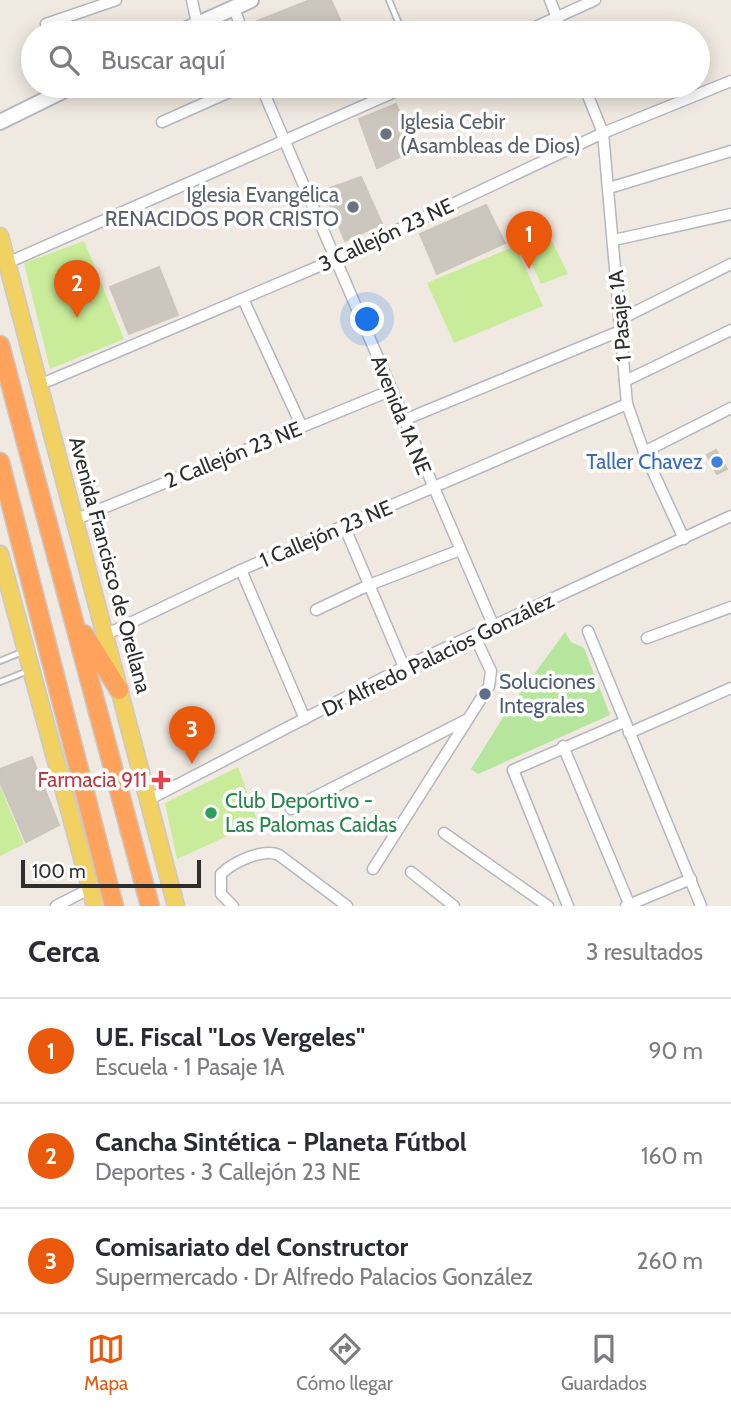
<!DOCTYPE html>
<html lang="es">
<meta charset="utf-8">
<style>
:root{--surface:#fff;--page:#f7f7f7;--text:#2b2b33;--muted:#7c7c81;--line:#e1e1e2;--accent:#ea580c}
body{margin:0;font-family:Cabin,sans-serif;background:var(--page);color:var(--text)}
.scale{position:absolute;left:21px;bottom:18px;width:180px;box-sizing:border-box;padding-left:7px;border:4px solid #2e2e2e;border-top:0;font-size:19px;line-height:24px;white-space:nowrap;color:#2e2e2e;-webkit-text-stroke:5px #fff;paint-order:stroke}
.you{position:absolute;left:368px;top:320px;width:24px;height:24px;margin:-18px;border:5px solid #fff;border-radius:50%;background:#1a73e8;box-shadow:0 0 0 10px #1a73e833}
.badge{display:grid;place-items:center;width:46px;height:46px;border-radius:50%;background:var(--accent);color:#fff;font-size:23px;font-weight:700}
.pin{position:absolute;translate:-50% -58px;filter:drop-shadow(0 2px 4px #0008)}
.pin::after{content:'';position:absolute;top:37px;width:24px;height:21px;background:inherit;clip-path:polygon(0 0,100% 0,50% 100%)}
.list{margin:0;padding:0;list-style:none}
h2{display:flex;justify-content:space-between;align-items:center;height:91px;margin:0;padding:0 28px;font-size:30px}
h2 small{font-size:23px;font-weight:400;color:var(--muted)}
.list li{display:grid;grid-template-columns:46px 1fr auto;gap:21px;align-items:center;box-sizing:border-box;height:105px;padding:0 28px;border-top:2px solid var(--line)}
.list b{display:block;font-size:26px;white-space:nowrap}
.list p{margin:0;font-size:23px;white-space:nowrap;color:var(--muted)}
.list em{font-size:23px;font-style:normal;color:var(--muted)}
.icon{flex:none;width:38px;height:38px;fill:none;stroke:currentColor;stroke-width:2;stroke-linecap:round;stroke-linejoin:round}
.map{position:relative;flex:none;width:731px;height:906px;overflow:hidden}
.search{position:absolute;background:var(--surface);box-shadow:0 4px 18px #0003;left:21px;right:21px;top:21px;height:77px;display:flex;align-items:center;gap:18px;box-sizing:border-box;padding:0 24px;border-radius:38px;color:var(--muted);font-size:26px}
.sheet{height:406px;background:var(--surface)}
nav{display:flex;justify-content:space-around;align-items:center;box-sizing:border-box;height:98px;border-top:2px solid var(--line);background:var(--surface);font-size:19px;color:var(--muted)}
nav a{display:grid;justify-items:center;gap:4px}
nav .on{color:var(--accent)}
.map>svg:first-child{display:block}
.green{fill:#b6e59e}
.pitch{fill:#c9ec9a}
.building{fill:#cbc7bf;stroke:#cbc5ba;stroke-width:2}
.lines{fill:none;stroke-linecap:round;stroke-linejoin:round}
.lane-casing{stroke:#b4b7c1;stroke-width:8}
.street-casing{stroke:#b4b7c1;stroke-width:13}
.secondary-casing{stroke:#b4b7c1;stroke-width:18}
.primary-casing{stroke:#c9c9c9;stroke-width:19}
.highway-casing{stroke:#c9c9c9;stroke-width:21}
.lane{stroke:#fff;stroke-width:4.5}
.street{stroke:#fff;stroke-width:10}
.secondary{stroke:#fff;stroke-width:14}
.primary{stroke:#f2d163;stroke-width:16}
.highway{stroke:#ffa35c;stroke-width:18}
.worship-dot{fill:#6b7280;stroke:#fff;stroke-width:2.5}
.shop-dot{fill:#3f7fe0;stroke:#fff;stroke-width:2.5}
.service-dot{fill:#5c6f8a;stroke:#fff;stroke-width:2.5}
.health-dot{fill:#e0444e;stroke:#fff;stroke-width:2.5}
.leisure-dot{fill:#2e9e5b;stroke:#fff;stroke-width:2.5}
.labels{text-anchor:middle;stroke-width:7;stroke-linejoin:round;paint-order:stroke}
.worship-label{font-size:21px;fill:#5b616d;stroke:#fff;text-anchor:start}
.street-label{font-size:21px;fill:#2e2e2e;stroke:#fff}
.shop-label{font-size:21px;fill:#366cbe;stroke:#fff;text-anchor:end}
.service-label{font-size:21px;fill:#4e5e75;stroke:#fff;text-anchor:start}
.health-label{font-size:21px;fill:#be3a42;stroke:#fff;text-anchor:end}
.leisure-label{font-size:21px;fill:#27864d;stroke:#fff;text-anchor:start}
</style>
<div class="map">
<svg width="731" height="906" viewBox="0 0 731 906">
<rect width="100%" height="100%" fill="#efe9e1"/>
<path class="green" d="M565 632 571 642 584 648 610 715 478 774 471 769 507 711Z"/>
<g class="pitch">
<path d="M545 227 568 274 541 284 520 238Z"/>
<path d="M84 241 124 339 50 369 24 263Z"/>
<path d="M515 246 543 306 454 343 427 283Z"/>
<path d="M238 767 258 822 177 859 165 803Z"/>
<path d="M0 786 24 844 0 856Z"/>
</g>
<g class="building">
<path d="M310 0H331L346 33H263L257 21Z"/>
<path d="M396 104 414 150 377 168 359 119Z"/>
<path d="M361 177 382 224 345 241 324 190Z"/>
<path d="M486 205 505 243 437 274 420 234Z"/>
<path d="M159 267 178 315 129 334 110 287Z"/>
<path d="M716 450 727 469 717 474 707 455Z"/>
<path d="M32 757 59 825 26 842 0 782V769Z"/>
</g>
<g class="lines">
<defs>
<g id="lane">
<path d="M389 0 403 33"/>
<path d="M0 661 22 652"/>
<path d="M0 682 28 671"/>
</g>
<g id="street">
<path d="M192 0 197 24"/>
<path d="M550 0 563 33"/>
<path d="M234 8 243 33"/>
<path d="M46 24 116 0"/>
<path d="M522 33 595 0"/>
<path d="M261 86 494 627"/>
<path d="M584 86 603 133 627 404 644 452 684 539"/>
<path d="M162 122 243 86"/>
<path d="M609 188 731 151"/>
<path d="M614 240 731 214"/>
<path d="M7 263 408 86"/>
<path d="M243 299 302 427"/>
<path d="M619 320 731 264"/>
<path d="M625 381 731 330"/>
<path d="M39 385 336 259 603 133 731 81"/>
<path d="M404 420 620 331"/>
<path d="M644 452 731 408"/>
<path d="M74 520 392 390"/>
<path d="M345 528 404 667"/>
<path d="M241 570 305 719"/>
<path d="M316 610 369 585 460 550"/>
<path d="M588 631 701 906"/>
<path d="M105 635 241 570 627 404"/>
<path d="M647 638 731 607"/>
<path d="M629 733 731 688"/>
<path d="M563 746 630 906"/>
<path d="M148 800 404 667 731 516"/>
<path d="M291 809 468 719"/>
<path d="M444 833 548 906"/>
<path d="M373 869 489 686 491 671 474 635"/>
<path d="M411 872 454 906"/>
<path d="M56 906 91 888"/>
<path d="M233 906 221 894V874C233 862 263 848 279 855L347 906"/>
<path d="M568 906 513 770 624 722"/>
<path d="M626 906 691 879"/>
</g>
<g id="secondary">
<path d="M178 33 251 0"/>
<path d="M0 122 73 86"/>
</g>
<g id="primary">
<path d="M0 236 176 906"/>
<path d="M0 554 95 906"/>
</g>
<g id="highway">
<path d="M0 345 150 906"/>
<path d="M0 462 114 906"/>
<path d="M84 634 119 690"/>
</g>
</defs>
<use href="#lane" class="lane-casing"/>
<use href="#street" class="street-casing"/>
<use href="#secondary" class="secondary-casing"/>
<use href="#primary" class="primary-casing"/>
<use href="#highway" class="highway-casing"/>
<use href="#lane" class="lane"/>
<use href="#street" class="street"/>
<use href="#secondary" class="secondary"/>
<use href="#primary" class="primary"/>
<use href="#highway" class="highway"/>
</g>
<g class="worship-dot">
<circle cx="386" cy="134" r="7"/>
<circle cx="353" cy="207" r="7"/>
</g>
<circle class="shop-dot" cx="717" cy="462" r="7"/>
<circle class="service-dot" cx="485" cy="694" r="7"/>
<path class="health-dot" d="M157.5 769.5h7v7h7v7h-7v7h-7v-7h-7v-7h7z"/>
<circle class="leisure-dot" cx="211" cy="813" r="7"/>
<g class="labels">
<g class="worship-label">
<text x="400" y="129">Iglesia Cebir<tspan x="400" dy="24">(Asambleas de Dios)</tspan></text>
<text x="339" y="202" text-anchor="end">Iglesia Evangélica<tspan x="339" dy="24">RENACIDOS POR CRISTO</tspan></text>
</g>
<g class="street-label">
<text transform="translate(386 235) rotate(-25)" y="7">3 Callejón 23 NE</text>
<text transform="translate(620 316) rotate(-95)" y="7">1 Pasaje 1A</text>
<text transform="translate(401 415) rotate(68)" y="7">Avenida 1A NE</text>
<text transform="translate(233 455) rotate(-22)" y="7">2 Callejón 23 NE</text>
<text transform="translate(326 534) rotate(-23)" y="7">1 Callejón 23 NE</text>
<text transform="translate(110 565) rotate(75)" y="7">Avenida Francisco de Orellana</text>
<text transform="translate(438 655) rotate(-26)" y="7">Dr Alfredo Palacios González</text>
</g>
<g class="shop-label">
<text x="703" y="469">Taller Chavez</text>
</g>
<g class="service-label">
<text x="499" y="689">Soluciones<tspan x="499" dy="24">Integrales</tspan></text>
</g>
<g class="health-label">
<text x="147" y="787">Farmacia 911</text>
</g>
<g class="leisure-label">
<text x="225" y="808">Club Deportivo -<tspan x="225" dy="24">Las Palomas Caidas</tspan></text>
</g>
</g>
</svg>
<div class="scale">100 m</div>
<div class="you"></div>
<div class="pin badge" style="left:529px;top:269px">1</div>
<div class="pin badge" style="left:77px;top:318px">2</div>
<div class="pin badge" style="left:192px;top:764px">3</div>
<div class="search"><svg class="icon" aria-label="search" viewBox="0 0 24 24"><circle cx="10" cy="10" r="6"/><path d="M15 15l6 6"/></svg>Buscar aquí</div>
</div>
<section class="sheet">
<h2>Cerca<small>3 resultados</small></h2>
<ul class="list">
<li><span class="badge">1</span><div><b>UE. Fiscal &quot;Los Vergeles&quot;</b><p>Escuela · 1 Pasaje 1A</p></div><em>90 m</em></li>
<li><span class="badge">2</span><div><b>Cancha Sintética - Planeta Fútbol</b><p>Deportes · 3 Callejón 23 NE</p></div><em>160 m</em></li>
<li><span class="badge">3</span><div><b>Comisariato del Constructor</b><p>Supermercado · Dr Alfredo Palacios González</p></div><em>260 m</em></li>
</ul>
</section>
<nav>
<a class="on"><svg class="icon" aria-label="map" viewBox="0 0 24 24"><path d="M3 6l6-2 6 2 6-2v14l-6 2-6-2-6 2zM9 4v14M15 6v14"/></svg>Mapa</a>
<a><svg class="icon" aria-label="directions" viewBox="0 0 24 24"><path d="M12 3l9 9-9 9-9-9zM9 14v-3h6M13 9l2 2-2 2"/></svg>Cómo llegar</a>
<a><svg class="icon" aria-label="saved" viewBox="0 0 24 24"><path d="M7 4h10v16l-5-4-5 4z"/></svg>Guardados</a>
</nav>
